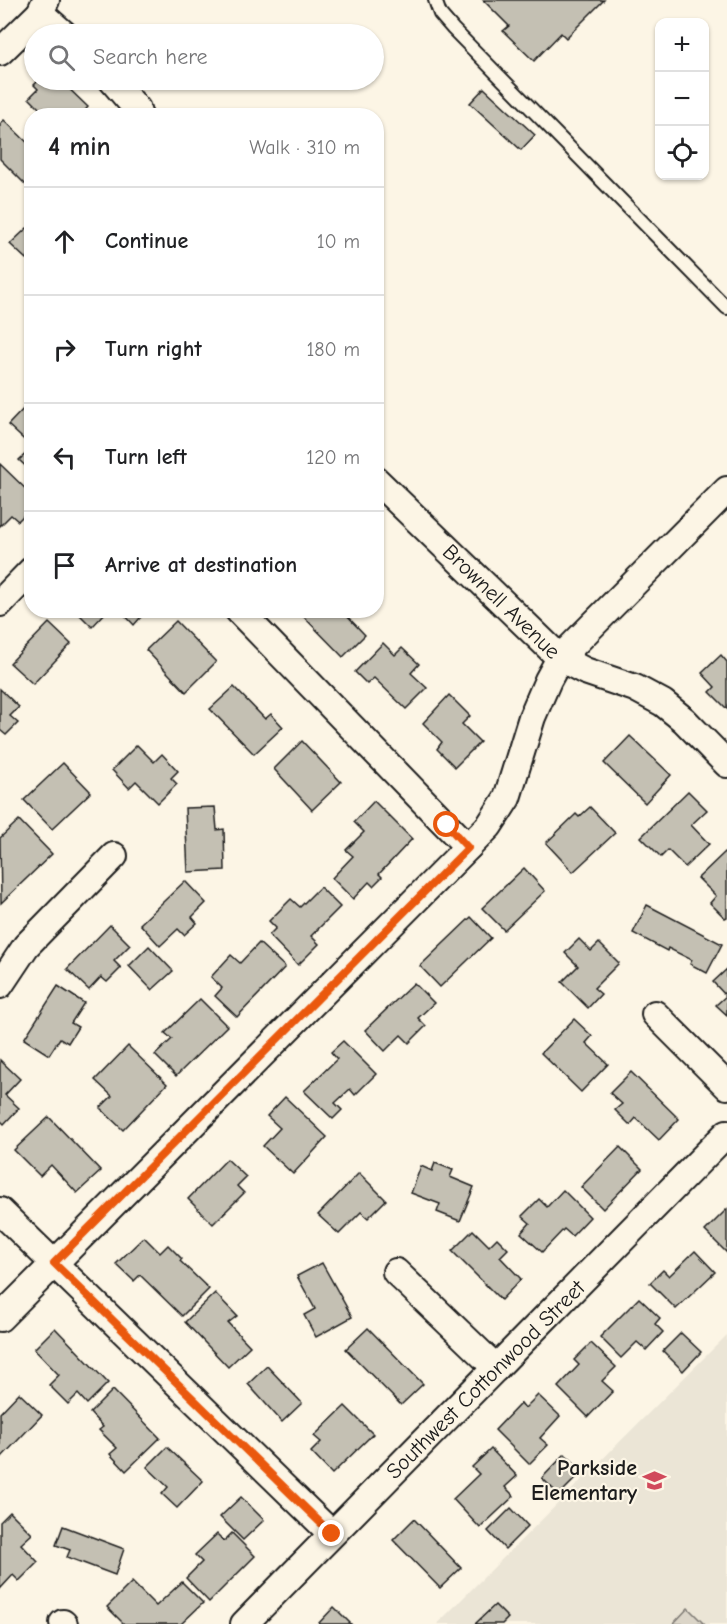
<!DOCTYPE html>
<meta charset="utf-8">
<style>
:root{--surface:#fff;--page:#f2f2f2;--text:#202124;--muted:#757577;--line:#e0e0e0}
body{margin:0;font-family:"Comic Neue",sans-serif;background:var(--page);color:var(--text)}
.controls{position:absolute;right:18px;top:18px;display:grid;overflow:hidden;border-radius:12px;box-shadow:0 2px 4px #0004}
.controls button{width:54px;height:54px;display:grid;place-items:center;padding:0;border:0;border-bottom:2px solid var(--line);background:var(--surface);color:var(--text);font:30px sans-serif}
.stop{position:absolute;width:18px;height:18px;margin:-14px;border:4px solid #ea580c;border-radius:50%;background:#fff}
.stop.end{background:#ea580c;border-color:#fff;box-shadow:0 2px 6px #0008}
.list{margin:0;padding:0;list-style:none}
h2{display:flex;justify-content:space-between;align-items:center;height:78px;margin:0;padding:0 24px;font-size:26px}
h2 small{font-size:20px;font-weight:400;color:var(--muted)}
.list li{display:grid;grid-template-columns:39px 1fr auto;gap:18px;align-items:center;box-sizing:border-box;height:108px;padding:0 24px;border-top:2px solid var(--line)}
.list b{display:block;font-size:22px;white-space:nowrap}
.list em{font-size:20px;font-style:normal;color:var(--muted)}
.icon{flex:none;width:33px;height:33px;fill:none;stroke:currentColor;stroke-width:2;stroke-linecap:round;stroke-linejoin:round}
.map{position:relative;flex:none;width:727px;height:1624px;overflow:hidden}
.search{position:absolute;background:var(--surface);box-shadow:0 2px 4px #0004;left:24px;top:24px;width:360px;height:66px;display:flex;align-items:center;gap:15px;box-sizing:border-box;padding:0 21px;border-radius:33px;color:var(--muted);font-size:22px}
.panel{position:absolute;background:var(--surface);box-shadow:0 2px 4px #0004;left:24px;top:108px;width:360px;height:510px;border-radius:24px}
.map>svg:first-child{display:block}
.built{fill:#ebe5d6}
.green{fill:#dbd5c8;stroke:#7c7872;stroke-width:1.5}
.building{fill:#c4c0b3;stroke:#1c1c1c;stroke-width:1.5}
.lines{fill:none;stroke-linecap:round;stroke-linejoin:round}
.lane-casing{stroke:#1c1c1c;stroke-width:16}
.street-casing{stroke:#1c1c1c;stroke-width:30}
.lane{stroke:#fcf5e5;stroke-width:12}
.street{stroke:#fcf5e5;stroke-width:26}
.route{stroke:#ea580c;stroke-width:8}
.labels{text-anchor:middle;stroke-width:4.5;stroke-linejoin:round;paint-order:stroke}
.street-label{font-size:22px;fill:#1c1c1c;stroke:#fcf5e5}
.poi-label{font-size:22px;font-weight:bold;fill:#1c1c1c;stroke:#fcf5e5;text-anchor:end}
</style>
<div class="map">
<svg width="727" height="1624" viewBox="0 0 727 1624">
<rect width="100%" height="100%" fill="#fcf5e5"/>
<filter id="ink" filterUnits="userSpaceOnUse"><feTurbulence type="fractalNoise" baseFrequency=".0167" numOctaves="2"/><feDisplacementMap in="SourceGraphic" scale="12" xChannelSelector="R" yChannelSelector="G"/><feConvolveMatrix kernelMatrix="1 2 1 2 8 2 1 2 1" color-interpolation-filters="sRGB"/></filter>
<g filter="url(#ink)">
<path class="built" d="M727 1335V1624H437Z"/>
<path class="green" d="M688 1608 704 1624H673Z"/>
<g class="building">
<path d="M483 0H604L566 38 561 33 534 61 503 31 509 26Z"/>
<path d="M39 80H60L88 107 80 116H47L29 98 38 89 34 85Z"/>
<path d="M484 88 535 135 521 150 470 103Z"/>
<path d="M4 120 32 147V186L29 188 0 159V124Z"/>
<path d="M27 228 32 233V253L26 259 10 244Z"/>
<path d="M29 403 32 405V447L8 425Z"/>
<path d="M32 448V472L19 460Z"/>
<path d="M0 464 32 495V507L18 521 11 515 0 526Z"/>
<path d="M75 610H108L92 627Z"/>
<path d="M120 610H147L134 625Z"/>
<path d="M309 610H349L345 614 365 635 343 657 303 616Z"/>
<path d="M176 621 216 662 186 692 146 650Z"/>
<path d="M49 623 71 644 33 684 10 663Z"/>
<path d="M383 643 395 655 402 648 419 664 411 673 427 688 406 709 374 678 367 684 355 672Z"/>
<path d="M721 655 727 662V709L710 692 715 687 702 673Z"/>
<path d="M234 687 265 719 271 714 283 727 254 754 210 709Z"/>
<path d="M0 689 19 707 10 716 18 723 6 735 0 730Z"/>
<path d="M449 695 470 716 462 724 480 742 455 767 437 749 442 742 423 723Z"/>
<path d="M630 736 671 775 645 803 604 763Z"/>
<path d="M302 741 341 782 312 810 274 769Z"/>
<path d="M137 745 154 762 162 754 178 771 171 778 177 784 158 803 136 781 129 788 112 770Z"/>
<path d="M63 763 91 792 52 829 24 800Z"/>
<path d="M688 791 707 810 691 825 709 844 685 867 668 850 661 857 641 837Z"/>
<path d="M374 801 412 839 379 874 382 877 373 886 369 882 353 899 332 878 353 856 346 850 364 832 354 822Z"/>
<path d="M215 807 217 830 224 829 225 870 188 872 185 808Z"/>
<path d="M590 807 615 833 573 872 546 843 576 814 579 817Z"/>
<path d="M19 820 52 854 1 903 0 838Z"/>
<path d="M725 852 727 854V917L725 918 710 903 716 896 698 878Z"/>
<path d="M524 868 545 891 504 930 482 908Z"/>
<path d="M185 881 206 903 192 917 197 923 184 935 178 929 160 946 140 924Z"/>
<path d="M320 887 340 907 311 936 319 944 298 965 269 935 276 928 269 921 291 899 300 907Z"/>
<path d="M647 905 722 944 707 973 690 964 692 960 668 948 667 951 633 933Z"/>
<path d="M471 917 491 938 440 987 420 966Z"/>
<path d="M110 925 130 945 114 961 121 968 107 982 101 977 89 990 67 969Z"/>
<path d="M579 939 591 951 599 943 619 963 594 988 601 994 588 1008 562 982 578 966 565 953Z"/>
<path d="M259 943 285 967 237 1017 215 996 222 988 211 977 231 955 240 963Z"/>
<path d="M149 946 173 971 152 990 129 966Z"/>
<path d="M727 969V1015L716 1005 726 996 713 982Z"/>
<path d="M414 983 434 1003 418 1018 426 1026 409 1043 401 1035 385 1051 365 1030Z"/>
<path d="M58 986 84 1003 71 1023 78 1027 68 1043 60 1038 49 1055 24 1039Z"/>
<path d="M200 999 227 1026 176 1076 155 1055 172 1039 165 1033Z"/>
<path d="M574 1019 592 1036 586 1043 608 1064 581 1092 541 1053Z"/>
<path d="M343 1041 376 1074 355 1095 350 1089 335 1103 342 1110 333 1119 304 1091 337 1059 331 1052Z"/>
<path d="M128 1046 167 1084 123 1130 100 1108 112 1096 95 1080Z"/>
<path d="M0 1060 20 1079 5 1095 19 1108 4 1124 0 1120Z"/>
<path d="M631 1072 679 1119 659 1140 636 1118 630 1125 615 1110 622 1104 610 1093Z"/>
<path d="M285 1097 327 1137 293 1174 263 1146 280 1128 267 1116Z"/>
<path d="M49 1117 101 1171 77 1193 51 1165 40 1176 14 1150Z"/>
<path d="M620 1147 642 1169 603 1209 581 1187Z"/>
<path d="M227 1159 246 1177 237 1186 244 1193 213 1224 188 1199Z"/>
<path d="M435 1163 453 1170 450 1177 474 1187 460 1221 437 1212 440 1204 411 1193 421 1166 432 1171Z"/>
<path d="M359 1173 386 1200 368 1218 361 1212 339 1234 318 1215Z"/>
<path d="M563 1190 590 1217 572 1236 564 1229 542 1252 521 1233 530 1223 522 1216 539 1199 547 1207Z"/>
<path d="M727 1209V1253L705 1231Z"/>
<path d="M473 1230 489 1246 497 1238 508 1249 500 1257 521 1279 501 1300 452 1251Z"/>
<path d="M144 1237 160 1253 168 1245 182 1259 180 1261 209 1289 182 1316 140 1275 134 1281 116 1264Z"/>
<path d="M695 1251 715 1272 676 1309 650 1283 663 1270 669 1276Z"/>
<path d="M322 1263 352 1317 316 1337 304 1315 315 1309 297 1276Z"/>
<path d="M215 1293 237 1316 228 1323 250 1346 228 1367 185 1322Z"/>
<path d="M639 1298 660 1318 655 1324 663 1332 646 1350 637 1342 621 1358 600 1337Z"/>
<path d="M55 1328 108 1383 87 1404 78 1394 68 1404 49 1385 59 1375 34 1349Z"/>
<path d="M368 1328 423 1384 401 1405 346 1349Z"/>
<path d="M681 1333 701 1352 683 1371 663 1351Z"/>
<path d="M591 1343 616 1367 602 1381 613 1391 588 1417 558 1387 579 1365 574 1360Z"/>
<path d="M267 1366 302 1403 282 1422 248 1384Z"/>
<path d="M113 1390 160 1438 126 1471 110 1454 117 1448 99 1430 103 1427 90 1413Z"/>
<path d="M19 1393 42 1415 0 1459V1413Z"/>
<path d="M538 1395 560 1416 540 1438 548 1445 529 1464 495 1430 521 1403 525 1408Z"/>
<path d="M345 1406 373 1434 332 1474 311 1452 321 1442 314 1436Z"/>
<path d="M167 1447 203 1481 177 1508 162 1494 168 1487 147 1467Z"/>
<path d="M491 1449 517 1476 505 1487 514 1496 480 1528 453 1499 479 1474 472 1467Z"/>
<path d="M565 1454 583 1471 559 1495 542 1478Z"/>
<path d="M241 1497 264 1520 243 1540 220 1517Z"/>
<path d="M511 1508 528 1526 505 1549 488 1531Z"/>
<path d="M10 1512 32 1534 21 1544 38 1562 19 1581 13 1575 0 1589V1522Z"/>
<path d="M414 1519 461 1568 440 1588 393 1540Z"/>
<path d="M63 1526 124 1549 115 1575 67 1557 70 1550 56 1545Z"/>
<path d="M232 1533 255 1556 209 1602 186 1578 202 1562 195 1555 217 1534 224 1541Z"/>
<path d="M132 1582 156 1606 182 1582 203 1603 181 1624H124L107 1607Z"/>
<path d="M495 1605 508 1618 502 1624H475Z"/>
<path d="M334 1607 351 1624H318Z"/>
</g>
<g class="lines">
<defs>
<path id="lane" d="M435 0 440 14 453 29 727 308"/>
<g id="street">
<path d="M40 13 64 34"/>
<path d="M0 52 40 13 46 0"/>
<path d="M112 80 137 109 139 116"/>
<path d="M376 480 560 658 585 671 635 688 663 703 684 720 727 764"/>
<path d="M0 603 32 570"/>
<path d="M238 610 468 847"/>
<path d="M0 985 26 946 114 856"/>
<path d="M655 1014 727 1086"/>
<path d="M0 1211 332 1534"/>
<path d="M396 1272 496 1368"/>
<path d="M0 1318 489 826 507 798 532 717 548 680 560 658 727 490"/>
<path d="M63 1623 64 1624"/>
<path d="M244 1624 727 1133"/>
</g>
</defs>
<use href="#lane" class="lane-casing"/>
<use href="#street" class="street-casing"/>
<use href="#lane" class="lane"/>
<use href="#street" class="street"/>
</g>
</g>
<g class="lines" filter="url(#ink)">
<path class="route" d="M332 1534 54 1263 468 848 447 825"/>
</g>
<defs>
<symbol id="school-bare" viewBox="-9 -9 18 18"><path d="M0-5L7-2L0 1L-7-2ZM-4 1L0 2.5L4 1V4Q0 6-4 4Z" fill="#d1495b" stroke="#fcf5e5" stroke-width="2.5" paint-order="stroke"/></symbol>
</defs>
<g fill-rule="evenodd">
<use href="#school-bare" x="638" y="1464" width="33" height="33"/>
</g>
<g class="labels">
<g class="street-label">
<text transform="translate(502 601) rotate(44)" y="8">Brownell Avenue</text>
<text transform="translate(485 1379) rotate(-45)" y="8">Southwest Cottonwood Street</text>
</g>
<g class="poi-label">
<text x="637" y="1475">Parkside<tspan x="637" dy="25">Elementary</tspan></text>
</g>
</g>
</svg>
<div class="controls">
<button>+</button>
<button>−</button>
<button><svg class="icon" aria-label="locate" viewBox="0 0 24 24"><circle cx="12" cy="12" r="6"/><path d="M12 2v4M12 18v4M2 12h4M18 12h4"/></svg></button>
</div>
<div class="stop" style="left:447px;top:825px"></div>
<div class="stop end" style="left:332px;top:1534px"></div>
<div class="search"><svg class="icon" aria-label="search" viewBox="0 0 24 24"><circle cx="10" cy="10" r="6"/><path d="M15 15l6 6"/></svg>Search here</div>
<section class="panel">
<h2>4 min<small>Walk · 310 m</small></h2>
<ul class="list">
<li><svg class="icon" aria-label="ahead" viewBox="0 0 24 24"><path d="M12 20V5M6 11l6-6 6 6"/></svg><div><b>Continue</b></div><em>10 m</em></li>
<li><svg class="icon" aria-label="right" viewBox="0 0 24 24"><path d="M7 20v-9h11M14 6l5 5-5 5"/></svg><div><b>Turn right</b></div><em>180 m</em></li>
<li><svg class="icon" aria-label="left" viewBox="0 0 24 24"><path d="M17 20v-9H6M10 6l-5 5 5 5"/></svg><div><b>Turn left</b></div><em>120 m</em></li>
<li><svg class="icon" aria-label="arrive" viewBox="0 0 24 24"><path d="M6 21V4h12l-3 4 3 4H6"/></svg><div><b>Arrive at destination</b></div></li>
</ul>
</section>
</div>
